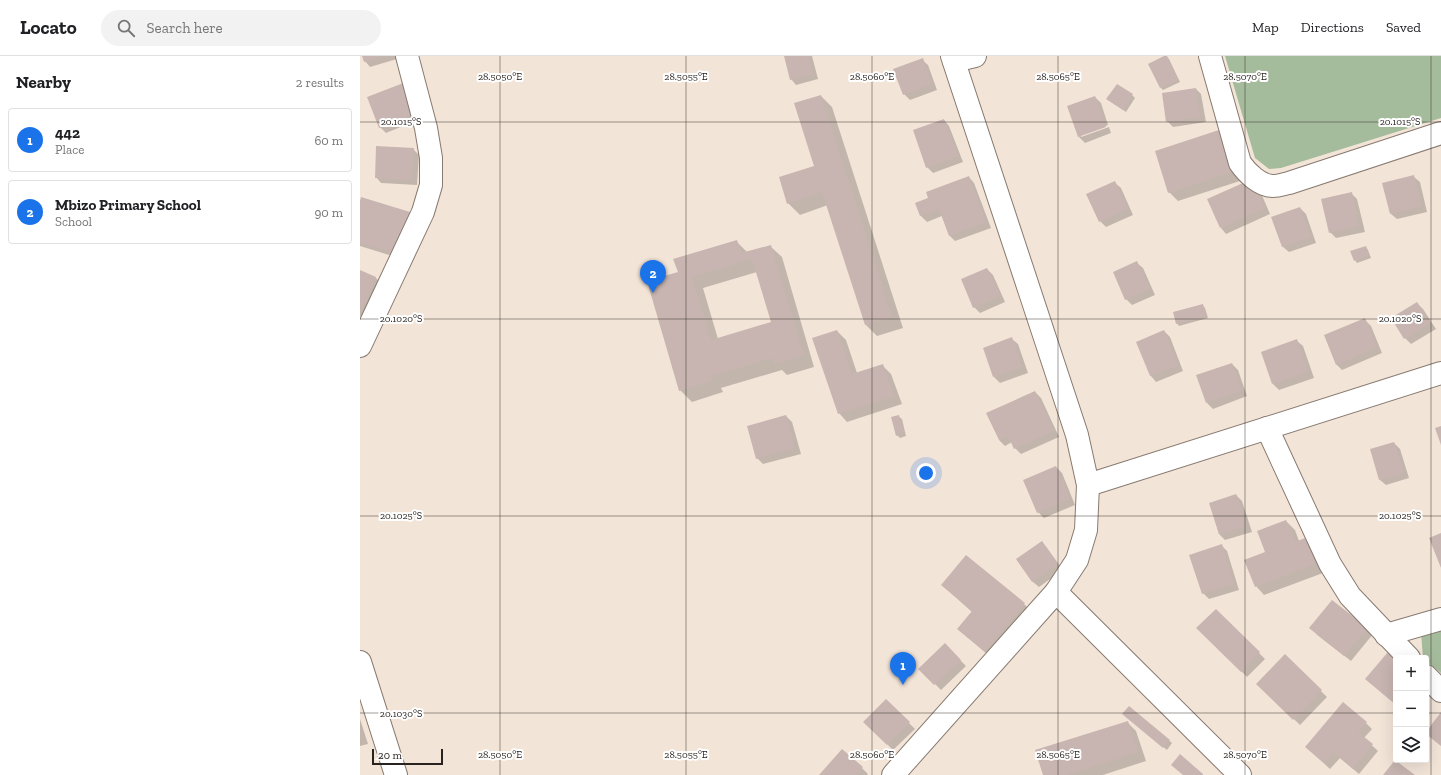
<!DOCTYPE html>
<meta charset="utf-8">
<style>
:root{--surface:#fff;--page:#f2f2f2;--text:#202124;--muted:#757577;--line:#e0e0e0;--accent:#1a73e8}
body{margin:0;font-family:"Zilla Slab",serif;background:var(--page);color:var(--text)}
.controls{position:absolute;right:12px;bottom:12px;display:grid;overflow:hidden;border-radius:4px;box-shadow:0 4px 16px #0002}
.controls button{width:36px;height:36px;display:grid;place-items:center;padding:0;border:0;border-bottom:1px solid var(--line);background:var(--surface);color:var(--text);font:20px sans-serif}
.scale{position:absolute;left:12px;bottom:10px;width:71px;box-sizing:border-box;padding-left:4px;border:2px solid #29231f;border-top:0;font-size:11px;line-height:14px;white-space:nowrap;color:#29231f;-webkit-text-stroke:3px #fff;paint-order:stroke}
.you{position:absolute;left:566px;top:417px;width:14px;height:14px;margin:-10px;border:3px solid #fff;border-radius:50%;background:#1a73e8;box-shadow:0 0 0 6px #1a73e833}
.badge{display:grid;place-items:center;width:26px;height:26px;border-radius:50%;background:var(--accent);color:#fff;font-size:13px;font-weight:700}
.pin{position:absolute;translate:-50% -33px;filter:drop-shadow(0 1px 2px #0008)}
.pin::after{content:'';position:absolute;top:21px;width:14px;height:12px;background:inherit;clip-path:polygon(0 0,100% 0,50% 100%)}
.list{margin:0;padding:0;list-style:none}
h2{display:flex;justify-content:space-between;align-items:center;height:52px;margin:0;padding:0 16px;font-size:17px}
h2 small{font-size:13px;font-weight:400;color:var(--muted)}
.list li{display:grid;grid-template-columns:26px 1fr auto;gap:12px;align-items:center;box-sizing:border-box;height:64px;margin:0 8px 8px;padding:0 8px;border:1px solid var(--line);border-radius:4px}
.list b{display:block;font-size:15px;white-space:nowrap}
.list p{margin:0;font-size:13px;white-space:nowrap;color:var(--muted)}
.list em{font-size:13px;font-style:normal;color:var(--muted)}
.icon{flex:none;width:22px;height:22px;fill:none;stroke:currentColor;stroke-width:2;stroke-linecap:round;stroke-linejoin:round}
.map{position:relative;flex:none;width:1081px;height:719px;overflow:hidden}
header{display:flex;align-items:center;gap:24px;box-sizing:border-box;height:56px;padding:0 20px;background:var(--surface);border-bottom:1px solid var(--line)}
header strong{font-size:19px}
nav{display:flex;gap:22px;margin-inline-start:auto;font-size:14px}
.search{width:280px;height:36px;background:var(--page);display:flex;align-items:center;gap:10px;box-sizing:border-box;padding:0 14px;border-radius:22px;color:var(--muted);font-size:15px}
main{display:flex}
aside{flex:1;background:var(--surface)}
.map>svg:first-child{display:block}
.green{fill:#a5bc9c}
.shadow{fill:#0003;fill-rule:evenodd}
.building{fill:#c8b5b1;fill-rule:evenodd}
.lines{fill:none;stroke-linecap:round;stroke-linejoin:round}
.minor-casing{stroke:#887a70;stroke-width:24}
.minor{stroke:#fff;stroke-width:22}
.ticks{fill:none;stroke:#29231f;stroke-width:1;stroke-opacity:0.45}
.ticks-label{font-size:10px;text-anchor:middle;fill:#29231f;stroke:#fff;stroke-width:4;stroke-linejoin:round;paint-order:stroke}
</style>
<header>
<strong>Locato</strong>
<div class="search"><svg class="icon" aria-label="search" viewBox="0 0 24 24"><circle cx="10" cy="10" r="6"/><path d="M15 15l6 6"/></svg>Search here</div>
<nav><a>Map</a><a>Directions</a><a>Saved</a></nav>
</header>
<main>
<aside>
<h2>Nearby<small>2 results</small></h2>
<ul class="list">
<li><span class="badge">1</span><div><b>442</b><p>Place</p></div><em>60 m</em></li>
<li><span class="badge">2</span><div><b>Mbizo Primary School</b><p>School</p></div><em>90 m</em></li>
</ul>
</aside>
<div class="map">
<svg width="1081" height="719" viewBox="0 0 1081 719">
<rect width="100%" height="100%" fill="#f3e4d8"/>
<g class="green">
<path d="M865 0H1081V62L921 112 909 113 895 102Z"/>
<path d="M1081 572V617L1066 605V602H1063L1061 577Z"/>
</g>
<g class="shadow">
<path d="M3 0H36L37 3 10 11 5 5Z"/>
<path d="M425 0H452L458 23 436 29 431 23Z"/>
<path d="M806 0 809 3 820 26 803 34 801 32Z"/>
<path d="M562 4 568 9 577 34 550 44 544 38Z"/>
<path d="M836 33 841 38 846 66 813 71 807 65Z"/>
<path d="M772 39 775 42 766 56 747 43Z"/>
<path d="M461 40 472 51 543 272 517 280 506 269 468 149 440 159 428 147 455 111Z"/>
<path d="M735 41 741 47 748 69 721 79V81L749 71 751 77 725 87 719 81Z"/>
<path d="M9 42 63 62 26 77 20 71Z"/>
<path d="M584 64 589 70 603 106 573 117 567 111Z"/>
<path d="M859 75 867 84 880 125 818 145 809 136Z"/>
<path d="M53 93 59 99 57 129 21 127 16 121Z"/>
<path d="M609 121 614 127 631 172 595 185 590 180 582 160 567 166 561 160 556 147 569 142Z"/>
<path d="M1054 121 1060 126 1067 156 1037 163 1031 158Z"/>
<path d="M755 127 761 132 773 159 746 171 740 165Z"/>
<path d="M898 130 910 158 866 178 861 172Z"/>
<path d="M991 137 997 143 1005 176 976 182 970 176Z"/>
<path d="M0 148 49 157 55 163 42 203 0 190Z"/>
<path d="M940 152 946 158 956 187 929 196 923 191Z"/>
<path d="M377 186 387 196 410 190 422 201 454 311 427 319 422 314 361 332 363 336 332 346 320 334 319 217ZM397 216 412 267 358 283 343 232Z"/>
<path d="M1006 191 1008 194 1011 202 997 207 995 204Z"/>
<path d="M777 207 783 212 795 239 772 249 766 243Z"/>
<path d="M627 213 633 219 645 246 620 257 614 251Z"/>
<path d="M0 215 16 222 22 228 6 263 0 260Z"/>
<path d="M1057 247 1063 253 1076 273 1051 288 1045 282Z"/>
<path d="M842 249 845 252 848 262 819 270 817 267Z"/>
<path d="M1005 264 1011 270 1022 297 982 314 976 308Z"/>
<path d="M477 275 486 284 497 317 522 309 531 318 542 348 487 366 479 357Z"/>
<path d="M804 275 810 281 823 315 796 326 791 320 777 286Z"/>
<path d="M652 283 658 288 668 317 640 327 634 321Z"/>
<path d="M937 285 943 290 954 322 919 334 913 328Z"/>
<path d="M872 308 878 314 887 340 853 353 847 347Z"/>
<path d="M675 336 681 342 699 381 661 398 655 392 652 386 645 390 639 384Z"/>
<path d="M426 360 432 366 441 398 403 408 397 402Z"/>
<path d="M539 361 542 363 546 380 540 382 537 379Z"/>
<path d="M1034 387 1040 393 1049 422 1026 429 1020 424Z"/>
<path d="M696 411 702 417 715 449 684 462 678 456Z"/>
<path d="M876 439 882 445 892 476 865 484 859 478 850 448Z"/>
<path d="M926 465 935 474 939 485 944 483 953 492 963 517 904 539 896 530 906 496Z"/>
<path d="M682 486 687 492 703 514 679 531 673 526 657 504Z"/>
<path d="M861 489 867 495 879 534 849 543 843 537Z"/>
<path d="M582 529 664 548 673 557 634 604 598 573 612 556Z"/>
<path d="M972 545 1013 578 991 605 956 578Z"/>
<path d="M856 554 905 603 887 621 838 572Z"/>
<path d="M585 589 606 610 581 634 560 613Z"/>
<path d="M925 600 967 641 940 669 898 628Z"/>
<path d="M526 644 555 673 533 694 505 666Z"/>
<path d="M769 651 812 687 807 694 766 660Z"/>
<path d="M0 663 8 688 0 690Z"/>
<path d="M767 666 776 675 786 705 743 719H684Z"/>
<path d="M1006 667 1012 673 1004 682 1018 695 999 718 980 702 970 713 946 691Z"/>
<path d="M502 712 508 718 507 719H461Z"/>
</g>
<g class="building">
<path d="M2 0H22L4 6Z"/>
<path d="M424 0H449L453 18 430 24Z"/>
<path d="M804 0H807L818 24 800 32 788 8Z"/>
<path d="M563 2 572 28 543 39 533 13Z"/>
<path d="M46 26 58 56 19 72 7 41Z"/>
<path d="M757 28 773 38 763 54 746 43Z"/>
<path d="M836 32 840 61 806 66 802 37Z"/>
<path d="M461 39 532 261 505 269 462 136 427 148 419 121 454 110 434 47Z"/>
<path d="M735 40 746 71 718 81 707 50Z"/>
<path d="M584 63 598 100 566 112 553 74Z"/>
<path d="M859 74 872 116 808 137 795 95Z"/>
<path d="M16 90 54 92 52 124 15 122Z"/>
<path d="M1054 119 1062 150 1030 158 1022 127Z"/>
<path d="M609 120 626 166 589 180 579 153 560 160 555 147 568 142 566 136Z"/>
<path d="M892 123 905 152 860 172 847 143Z"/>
<path d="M755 125 768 153 739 166 726 138Z"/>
<path d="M992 136 999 170 969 177 961 143Z"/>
<path d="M1 141 50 156 36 198 0 187V145Z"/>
<path d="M940 151 951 181 922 191 911 161Z"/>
<path d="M377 184 381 197 411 189 444 300 415 308 413 302 351 320 352 325 319 335 287 225 318 216 313 203ZM392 203 411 266 351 284 332 221Z"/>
<path d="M1006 190 1009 200 994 205 990 195Z"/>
<path d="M777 205 790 233 765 244 753 216Z"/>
<path d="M627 212 640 240 613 252 601 223Z"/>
<path d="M0 214 16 221 0 258Z"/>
<path d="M1057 246 1070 267 1044 283 1031 262Z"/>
<path d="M843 248 846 260 816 268 813 256Z"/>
<path d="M1005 262 1017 291 976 309 964 279Z"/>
<path d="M477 274 492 318 523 308 534 340 478 358 452 282Z"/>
<path d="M804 274 818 309 790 320 776 286Z"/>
<path d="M652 281 662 311 633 321 623 292Z"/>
<path d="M937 283 948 316 912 328 901 296Z"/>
<path d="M872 307 882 334 846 347 836 319Z"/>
<path d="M675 335 694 375 654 393 648 380 639 384 626 357Z"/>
<path d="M426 359 435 392 396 403 387 370Z"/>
<path d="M539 359 544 377 536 380 531 361Z"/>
<path d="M1081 370V389L1075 372Z"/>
<path d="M1034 386 1044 417 1019 424 1010 393Z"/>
<path d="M696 410 710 443 677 457 663 424Z"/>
<path d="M876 438 887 470 859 478 849 447Z"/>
<path d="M926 464 935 486 945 482 955 508 895 531 884 504 905 496 897 475Z"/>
<path d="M1081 477V512L1069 482Z"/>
<path d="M682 485 698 508 672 526 656 503Z"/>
<path d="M862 488 874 528 842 538 829 499Z"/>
<path d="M606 499 665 547 625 596 597 573 612 555 581 529Z"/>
<path d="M972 544 1008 572 984 600 949 572Z"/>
<path d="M856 553 900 596 881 616 836 572Z"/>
<path d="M585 587 601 604 574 629 558 613Z"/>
<path d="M1028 596 1036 603V649L1005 623Z"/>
<path d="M925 598 962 634 933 664 896 628Z"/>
<path d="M526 643 550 666 527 689 503 666Z"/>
<path d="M983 646 1007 666 998 676 1013 688 993 713 973 696 964 707 945 691Z"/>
<path d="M769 650 810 684 803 692 762 658Z"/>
<path d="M1081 656V690L1066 678V676Z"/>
<path d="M768 665 778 696 707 719H683L675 694Z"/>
<path d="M482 693 503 711 496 719H459Z"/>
<path d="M820 698 843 718V719H823L811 709Z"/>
<path d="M1035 704 1055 719H1023Z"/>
</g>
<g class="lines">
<defs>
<g id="minor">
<path d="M850 0 880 107C887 117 900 130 913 130 918 130 924 128 929 127L1081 77"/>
<path d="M594 5 615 0"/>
<path d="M0 290 63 156 71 129V102L66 72 47 0"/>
<path d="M907 372 970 508 990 540 1049 602"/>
<path d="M728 429 1081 317"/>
<path d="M696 536 880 719"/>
<path d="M1026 579 1081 563"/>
<path d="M0 606 36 719"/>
<path d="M1066 620 1081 635"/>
<path d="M533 719 696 536 717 504 726 474 728 429 717 379 592 0"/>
</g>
</defs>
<use href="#minor" class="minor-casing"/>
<use href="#minor" class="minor"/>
</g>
<path class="ticks" d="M140 0V719M326 0V719M512 0V719M698 0V719M885 0V719M1071 0V719M0 66H1081M0 263H1081M0 460H1081M0 657H1036M1066 657H1081"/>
<g class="ticks-label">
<text x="140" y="24">28.5050°E</text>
<text x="326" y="24">28.5055°E</text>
<text x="512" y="24">28.5060°E</text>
<text x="698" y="24">28.5065°E</text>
<text x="885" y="24">28.5070°E</text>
<text x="41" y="69">20.1015°S</text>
<text x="1040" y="69">20.1015°S</text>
<text x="41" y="266">20.1020°S</text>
<text x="1040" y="266">20.1020°S</text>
<text x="41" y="463">20.1025°S</text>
<text x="1040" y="463">20.1025°S</text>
<text x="41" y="661">20.1030°S</text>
<text x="140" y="702">28.5050°E</text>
<text x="326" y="702">28.5055°E</text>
<text x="512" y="702">28.5060°E</text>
<text x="698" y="702">28.5065°E</text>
<text x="885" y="702">28.5070°E</text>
</g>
</svg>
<div class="controls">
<button>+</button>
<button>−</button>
<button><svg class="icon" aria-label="layers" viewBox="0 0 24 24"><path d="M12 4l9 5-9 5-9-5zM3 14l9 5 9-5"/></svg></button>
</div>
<div class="scale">20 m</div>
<div class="you"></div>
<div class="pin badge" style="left:543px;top:629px">1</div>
<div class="pin badge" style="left:293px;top:237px">2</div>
</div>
</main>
